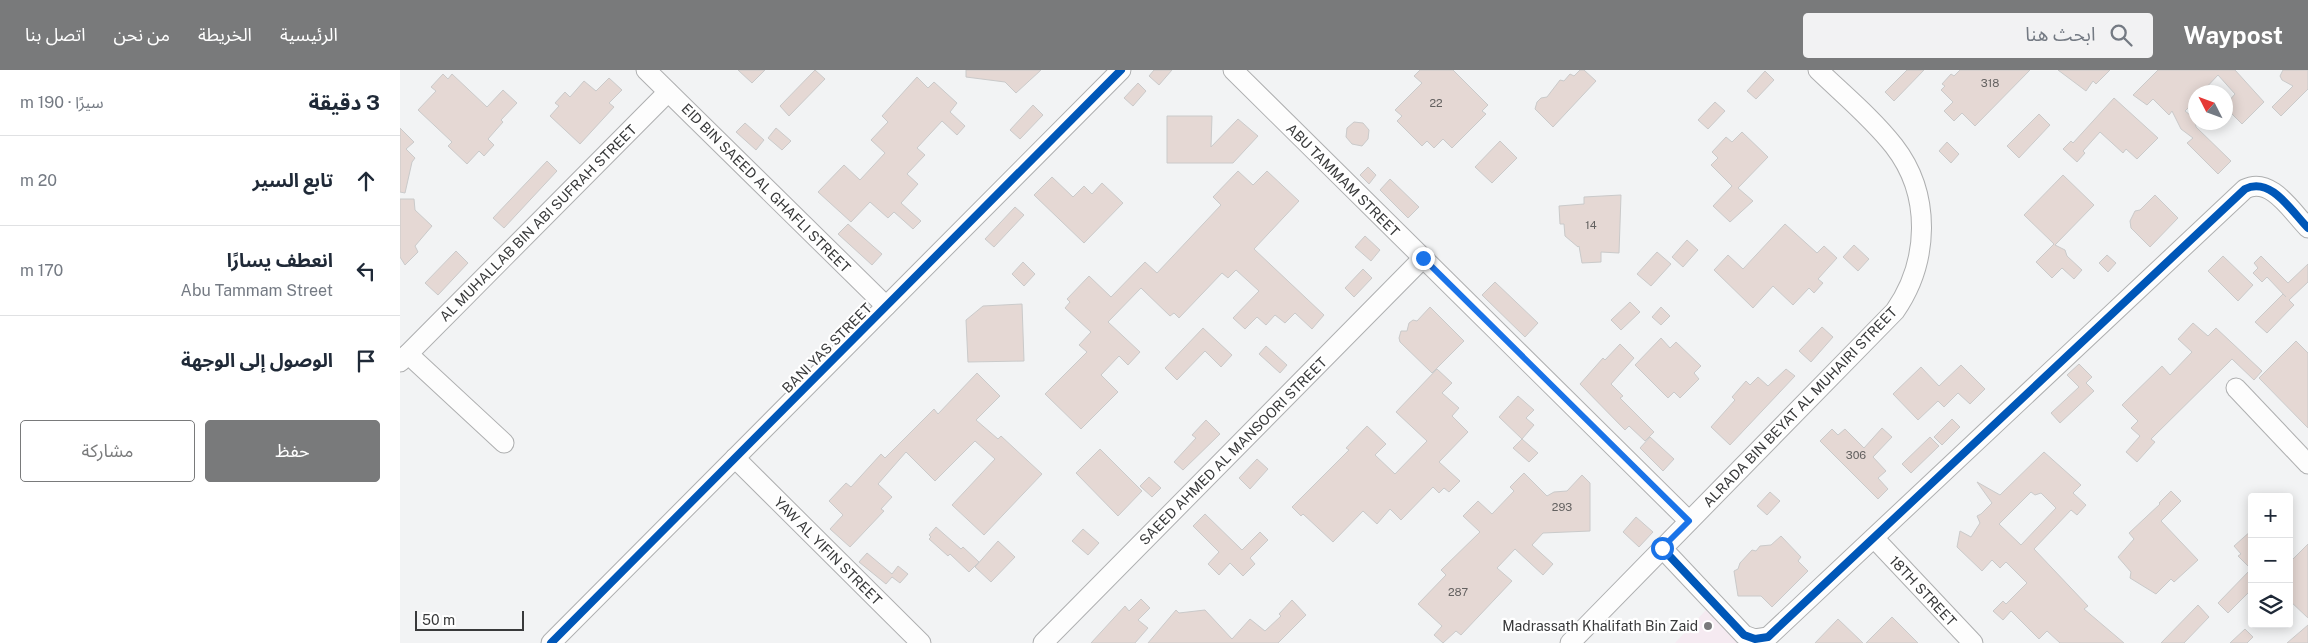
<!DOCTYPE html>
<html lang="ar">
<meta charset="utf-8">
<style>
:root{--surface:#fff;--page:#f2f2f3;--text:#1f2937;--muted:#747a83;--line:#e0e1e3;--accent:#797a7b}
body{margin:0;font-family:"Public Sans","Noto Sans Arabic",sans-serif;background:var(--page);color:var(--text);direction:rtl}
.controls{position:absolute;right:15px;bottom:15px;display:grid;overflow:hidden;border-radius:5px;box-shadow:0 2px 12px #0003}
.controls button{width:45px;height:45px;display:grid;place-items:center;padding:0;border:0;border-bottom:1px solid var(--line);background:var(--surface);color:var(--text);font:25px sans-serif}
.compass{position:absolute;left:1788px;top:15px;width:45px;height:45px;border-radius:50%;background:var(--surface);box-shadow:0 2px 12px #0003;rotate:312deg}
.scale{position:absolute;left:15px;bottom:12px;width:109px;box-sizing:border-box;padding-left:5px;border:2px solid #38393a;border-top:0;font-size:14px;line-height:18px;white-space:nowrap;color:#38393a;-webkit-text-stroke:4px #fff;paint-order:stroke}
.stop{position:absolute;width:15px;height:15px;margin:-11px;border:4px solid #1a73e8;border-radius:50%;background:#fff}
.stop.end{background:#1a73e8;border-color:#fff;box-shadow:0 1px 5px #0008}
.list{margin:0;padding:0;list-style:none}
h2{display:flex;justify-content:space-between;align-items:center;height:65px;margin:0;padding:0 20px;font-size:21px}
h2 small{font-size:16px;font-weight:400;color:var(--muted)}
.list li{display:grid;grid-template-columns:32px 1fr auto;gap:15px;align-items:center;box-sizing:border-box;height:90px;padding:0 20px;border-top:1px solid var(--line)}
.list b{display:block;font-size:19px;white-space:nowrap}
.list p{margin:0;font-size:16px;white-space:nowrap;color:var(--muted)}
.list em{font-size:16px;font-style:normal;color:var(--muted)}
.actions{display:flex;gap:10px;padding:15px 20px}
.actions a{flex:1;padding:11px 0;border:1px solid var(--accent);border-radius:5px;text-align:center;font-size:18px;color:var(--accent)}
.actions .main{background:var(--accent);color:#fff}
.icon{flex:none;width:28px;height:28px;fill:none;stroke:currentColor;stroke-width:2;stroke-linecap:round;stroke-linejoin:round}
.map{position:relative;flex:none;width:1908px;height:573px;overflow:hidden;direction:ltr}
header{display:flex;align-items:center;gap:30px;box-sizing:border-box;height:70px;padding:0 25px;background:var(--accent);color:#fff}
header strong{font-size:24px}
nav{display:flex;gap:28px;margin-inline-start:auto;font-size:18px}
.search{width:350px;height:45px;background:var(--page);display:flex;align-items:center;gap:12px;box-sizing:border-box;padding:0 18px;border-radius:5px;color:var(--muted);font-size:19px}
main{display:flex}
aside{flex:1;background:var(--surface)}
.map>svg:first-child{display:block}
.education{fill:#f5eaf1}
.building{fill:#e5d8d4;stroke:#cacaca;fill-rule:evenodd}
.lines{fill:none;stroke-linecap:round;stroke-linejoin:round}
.minor-casing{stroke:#aeafb0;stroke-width:21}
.minor{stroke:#fdfdfd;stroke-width:19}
.cycleway-casing{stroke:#fff;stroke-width:11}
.cycleway{stroke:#0057b8;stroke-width:8}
.route{stroke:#1a73e8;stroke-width:6}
.poi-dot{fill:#797a7b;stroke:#fff;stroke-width:2}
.labels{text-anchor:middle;stroke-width:4.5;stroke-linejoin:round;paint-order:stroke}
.number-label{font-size:11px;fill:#636160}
.street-label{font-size:14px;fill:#38393a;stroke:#fff}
.poi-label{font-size:14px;fill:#38393a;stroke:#fff;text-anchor:end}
</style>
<header>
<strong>Waypost</strong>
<div class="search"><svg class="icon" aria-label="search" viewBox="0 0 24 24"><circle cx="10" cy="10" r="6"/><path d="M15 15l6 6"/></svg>ابحث هنا</div>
<nav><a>الرئيسية</a><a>الخريطة</a><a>من نحن</a><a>اتصل بنا</a></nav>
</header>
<main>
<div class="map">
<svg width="1908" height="573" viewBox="0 0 1908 573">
<rect width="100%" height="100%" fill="#f2f3f4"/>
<path class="education" d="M1307 539 1343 573H1275Z"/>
<g class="building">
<path d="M338 0H365L352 13Z"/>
<path d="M415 0 425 9 389 46 380 36Z"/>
<path d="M566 0H641L616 23 605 12 566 7Z"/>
<path d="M754 0H772L759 15 749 6Z"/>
<path d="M1020 0H1053L1088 35 1082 41 1086 44 1052 78 1043 69 1034 78 1027 71 1022 76 997 51 1002 46 995 40 1022 13 1014 6Z"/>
<path d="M1180 0H1184L1196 11 1153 57 1135 39 1137 32 1141 28 1147 27 1160 10 1164 11 1170 4 1174 6Z"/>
<path d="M1507 0H1524L1494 31 1485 22Z"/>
<path d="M1560 0H1630L1575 56 1562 43 1554 51 1544 41 1553 32 1541 20 1545 16 1542 14 1551 4 1554 6Z"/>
<path d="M1658 0H1710L1696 14 1693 11 1686 21Z"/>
<path d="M1758 0H1835L1864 32 1842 54 1826 38V34L1835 24 1818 5 1802 22H1796V30L1785 41 1794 48 1796 57 1831 91 1818 104 1787 73 1793 68 1781 59 1772 41 1769 45 1753 29 1747 35 1733 25Z"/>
<path d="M1883 0H1908V19L1881 46 1872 37 1893 16 1882 10 1880 6Z"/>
<path d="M1365 1 1374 10 1356 29 1347 21Z"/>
<path d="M43 4 48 9 52 4 87 37 103 20 117 33 101 50 103 52 88 69 94 75 84 86 79 81 67 94 48 76 52 72 18 40 36 21 31 17Z"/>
<path d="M517 7 528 18 534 12 557 33 550 42 565 56 557 65 542 51 517 78 525 85 507 104 518 114 501 133 521 151 513 159 494 142 488 148 470 132 451 152 418 122 444 95 460 110 485 83 471 70 488 52 482 46Z"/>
<path d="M209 8 222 20 209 33 214 37 180 74 150 46 159 36 155 33 165 22 170 27 184 11 196 21Z"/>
<path d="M738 13 746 21 733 36 724 28Z"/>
<path d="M1714 28 1758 68 1737 89 1726 79 1723 83 1700 62 1683 81 1685 83 1677 92 1663 79 1671 71 1673 73Z"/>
<path d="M1315 32 1325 41 1308 59 1298 50Z"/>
<path d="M633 35 643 45 620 69 610 60Z"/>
<path d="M1639 44 1650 55 1619 88 1607 76Z"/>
<path d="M767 46H812L811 77 838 49 858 66 833 93H767Z"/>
<path d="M954 52 963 53 969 60 968 69 962 76 952 74 946 67 947 58Z"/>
<path d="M345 53 364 70 356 80 336 62Z"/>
<path d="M0 58 14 72 6 79 15 88 12 92 5 123 0 122Z"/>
<path d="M376 58 391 71 382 80 368 68Z"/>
<path d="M1342 62 1368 87 1338 118 1353 131 1330 152 1313 136 1332 116 1311 95 1318 88 1312 82 1326 67 1332 72Z"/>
<path d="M1100 71 1117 88 1092 113 1075 97Z"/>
<path d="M1547 72 1559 84 1551 93 1539 81Z"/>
<path d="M147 91 157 101 104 158 93 148Z"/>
<path d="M968 97 976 105 969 114 960 105Z"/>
<path d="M838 101 853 115 867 101 899 131 854 179 924 245 912 259 895 243 885 253 875 245 866 255 857 247 845 259 833 248 859 221 836 200 828 208 822 203 779 248 774 243 770 246 741 218 708 252 740 282 728 295 719 286 701 305 718 322 681 359 645 324 687 282 679 275 691 262 665 238 670 232 667 229 689 206 711 227 745 192 757 203 821 135 813 127Z"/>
<path d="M1663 105 1694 135 1655 175 1665 180 1667 186 1682 200 1674 209 1662 198 1652 208 1636 192 1654 174 1624 145Z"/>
<path d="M652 107 673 127 684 116 692 124 702 113 723 133 684 173 634 125Z"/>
<path d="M990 109 1019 137 1008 148 980 120Z"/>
<path d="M1221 125 1219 183 1201 182V192L1182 193 1179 176 1178 177 1165 166 1164 154H1160L1159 136 1184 134V127Z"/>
<path d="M1755 125 1778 148 1750 177 1731 158 1730 151 1735 141 1740 140Z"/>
<path d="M0 129H14L15 140 32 156 15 176 18 182 5 195 0 187Z"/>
<path d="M615 137 624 145 594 177 585 169Z"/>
<path d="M448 154 482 184 472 195 438 164Z"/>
<path d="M1385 154 1417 183 1424 176 1437 188 1418 209 1423 213 1414 223 1409 218 1393 235 1373 216 1353 238 1314 200 1328 185 1343 199Z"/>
<path d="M965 166 980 180 971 191 955 177Z"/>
<path d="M1287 170 1298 180 1283 197 1272 187Z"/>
<path d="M1454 175 1469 189 1458 201 1443 187Z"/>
<path d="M56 181 68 193 38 225 25 213Z"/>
<path d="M1257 182 1271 194 1251 216 1237 204Z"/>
<path d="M1707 185 1716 193 1708 202 1699 193Z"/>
<path d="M1823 186 1853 215 1838 231 1808 201Z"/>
<path d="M1861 186 1888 213 1908 194V212L1889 230 1894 235 1867 263 1855 252 1883 224 1886 227 1867 207 1862 212 1853 203 1858 198 1854 193Z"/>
<path d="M623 192 635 204 624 216 612 204Z"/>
<path d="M963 199 972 208 954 227 945 218Z"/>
<path d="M1095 212 1138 253 1125 267 1082 225Z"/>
<path d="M1230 232 1240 242 1221 260 1211 250Z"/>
<path d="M622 234 624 291 568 292 566 250 583 236Z"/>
<path d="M1030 237 1064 271 1032 303 1000 272 999 268 1001 261H1007L1009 253 1013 250 1017 251Z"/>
<path d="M1261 237 1270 246 1261 255 1252 247Z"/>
<path d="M1793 253 1808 266 1816 258 1862 301 1854 310 1832 289 1751 369 1755 372 1737 392 1726 382 1740 366 1731 358 1738 351 1722 335 1762 296 1770 305 1792 282 1778 269Z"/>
<path d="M1422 257 1433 267 1411 292 1399 281Z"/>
<path d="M803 258 832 285 821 297 805 281 777 310 765 298Z"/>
<path d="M1261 268 1270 278 1276 272 1301 296 1294 303 1299 309 1280 328 1274 322 1268 328 1235 295Z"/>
<path d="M1896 271 1908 283V358L1859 308Z"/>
<path d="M1220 274 1234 288 1211 314 1223 326 1220 328 1254 362 1245 371 1229 356 1225 360 1180 314 1203 288 1205 290Z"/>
<path d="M866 276 887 295 880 303 859 284Z"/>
<path d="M1679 294 1692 307 1686 313 1694 321 1660 353 1651 343 1679 317 1667 305Z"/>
<path d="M1561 295 1585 319 1570 334 1558 323 1544 337 1538 331 1518 350 1493 324 1521 297 1539 316Z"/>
<path d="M1037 299 1052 313 1042 323 1059 338 1052 346 1068 362 1039 392 1060 411 1049 422 1044 418 1039 423 1033 417 1001 450 990 439 977 454 963 441 933 472 903 444 901 446 892 437 949 380 946 378 967 356 986 374 975 385 995 404 1027 371 996 342Z"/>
<path d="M1386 299 1395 306 1330 375 1311 357 1335 330 1332 327 1346 311 1350 315 1358 307 1368 316Z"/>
<path d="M577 303 600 326 576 350 598 369 601 366 642 404 584 465 552 435 595 389 575 371 535 411 506 382 478 414 492 427 481 439 484 441 450 477 430 459 443 445 429 431 446 413 451 417 481 384 485 388 534 339 538 344Z"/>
<path d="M1118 326 1134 340 1126 348 1134 355 1122 369 1099 347Z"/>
<path d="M1552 349 1560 357 1542 375 1534 367Z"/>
<path d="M806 350 820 364 783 400 774 392 796 368 792 365Z"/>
<path d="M1482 358 1492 367 1473 387 1486 401 1478 408 1488 419 1478 429 1420 371 1432 359 1438 365 1445 359 1464 378Z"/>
<path d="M1250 367 1274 389 1263 401 1240 378Z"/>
<path d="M1530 367 1539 376 1511 403 1502 394Z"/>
<path d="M1122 369 1138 383 1129 392 1113 378Z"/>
<path d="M700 379 742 421 718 446 676 403Z"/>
<path d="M1644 382 1681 415 1673 423 1686 435 1677 445 1671 440 1634 479 1688 536 1684 539 1724 573H1660L1647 561 1639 569 1611 541 1603 550 1593 541 1603 531 1606 534 1627 513 1606 492 1600 498 1592 490 1582 501 1557 477 1560 461 1571 467 1580 453 1577 446 1581 444 1592 433 1577 412 1600 425ZM1631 422 1635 425 1641 423 1656 438 1621 475 1599 454Z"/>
<path d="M857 389 868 399 850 419 839 408Z"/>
<path d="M1124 403 1147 426 1154 422 1167 421 1182 405 1190 413V461L1143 463 1132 475 1153 494 1143 505 1115 479 1097 498 1112 511 1061 565 1056 561 1043 573 1034 565 1042 556 1018 534 1046 505 1041 500 1080 462 1063 446 1078 431 1092 444 1114 421 1110 417Z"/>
<path d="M749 407 761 418 752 427 740 416Z"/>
<path d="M1771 421 1781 431 1761 451 1798 490 1774 512 1771 509 1756 524 1730 508 1731 502 1718 487 1734 469 1729 463 1760 434 1759 433Z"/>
<path d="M1370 422 1380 431 1367 445 1357 436Z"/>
<path d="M805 444 842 480 860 462 868 470 850 488 855 494 843 506 830 493 819 505 808 494 819 482 793 456Z"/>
<path d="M1236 447 1253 462 1239 477 1223 462Z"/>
<path d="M536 457 561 479 563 477 579 492 569 502 550 484 548 486 529 469 531 467 529 465Z"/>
<path d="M683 459 699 473 688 485 672 471Z"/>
<path d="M1852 460V519L1828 543 1818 533 1851 499 1838 486 1841 484 1834 476Z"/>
<path d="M1381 466 1401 487 1398 491 1408 501 1372 537 1361 526H1338L1334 501 1338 499 1340 493 1352 480 1356 481 1360 476 1371 475Z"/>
<path d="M598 471 615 487 591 512 575 497Z"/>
<path d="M1908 474V548L1889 530V493Z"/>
<path d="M467 483 492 504 498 496 508 504 500 513 492 507 486 514 459 492Z"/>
<path d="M741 529 750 538 738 550 748 558 735 573H691L725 536 729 541Z"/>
<path d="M892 530 906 545 878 573H748L776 540 779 543 805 540 832 569 850 549 865 561 881 546 879 544Z"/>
<path d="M1798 535 1809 547 1784 573H1761Z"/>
<path d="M1492 547 1518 573H1466Z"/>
<path d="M1438 549 1463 573H1415Z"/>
<path d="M1908 555V573H1887Z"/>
<path d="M1845 559 1853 567 1847 573H1830Z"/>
</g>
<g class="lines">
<defs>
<g id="minor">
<path d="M246 0 486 236"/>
<path d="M833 0 1289 451"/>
<path d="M8 284 104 373"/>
<path d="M0 292 268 22"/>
<path d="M1836 318 1908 394"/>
<path d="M335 388 521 573"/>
<path d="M1474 468 1573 573"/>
<path d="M1262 478 1344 565 1355 569 1368 567 1845 119C1871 106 1892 142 1908 158"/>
<path d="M151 573 721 0"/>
<path d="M643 573 1023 188"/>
<path d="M1170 573 1495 241C1529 192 1532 125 1494 76 1472 48 1444 25 1418 0"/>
</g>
</defs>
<use href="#minor" class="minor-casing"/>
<use href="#minor" class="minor"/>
<defs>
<g id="cycleway">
<path d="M1262 478 1344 565 1355 569 1368 567 1845 119C1871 106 1892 142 1908 158"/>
<path d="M151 573 721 0"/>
</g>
</defs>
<use href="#cycleway" class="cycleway-casing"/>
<use href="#cycleway" class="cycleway"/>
</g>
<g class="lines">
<path class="route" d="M1023 188 1289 451 1262 478"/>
</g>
<circle class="poi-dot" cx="1308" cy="556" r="5"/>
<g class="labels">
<g class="number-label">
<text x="1590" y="17">318</text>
<text x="1036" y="37">22</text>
<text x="1191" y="159">14</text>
<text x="1456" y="389">306</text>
<text x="1162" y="441">293</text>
<text x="1058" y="526">287</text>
</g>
<g class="street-label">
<text transform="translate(943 110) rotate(45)" y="5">ABU TAMMAM STREET</text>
<text transform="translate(366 118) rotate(45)" y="5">EID BIN SAEED AL GHAFLI STREET</text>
<text transform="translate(138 153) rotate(-45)" y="5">AL MUHALLAB BIN ABI SUFRAH STREET</text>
<text transform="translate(427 278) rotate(-45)" y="5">BANI YAS STREET</text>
<text transform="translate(1400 337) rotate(-46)" y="5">ALRADA BIN BEYAT AL MUHAIRI STREET</text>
<text transform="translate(833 381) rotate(-45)" y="5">SAEED AHMED AL MANSOORI STREET</text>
<text transform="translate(428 481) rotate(45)" y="5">YAW AL YIFIN STREET</text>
<text transform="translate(1523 521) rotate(47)" y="5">18TH STREET</text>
</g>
<g class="poi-label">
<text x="1298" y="561">Madrassath Khalifath Bin Zaid</text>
</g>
</g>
</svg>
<div class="controls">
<button>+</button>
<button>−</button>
<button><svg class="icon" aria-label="layers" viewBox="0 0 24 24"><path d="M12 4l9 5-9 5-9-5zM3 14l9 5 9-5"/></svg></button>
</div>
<svg class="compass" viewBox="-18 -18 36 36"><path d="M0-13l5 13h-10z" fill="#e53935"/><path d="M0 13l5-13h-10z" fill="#747a83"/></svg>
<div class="scale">50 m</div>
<div class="stop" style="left:1262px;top:478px"></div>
<div class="stop end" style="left:1023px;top:188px"></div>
</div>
<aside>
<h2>3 دقيقة<small>سيرًا · 190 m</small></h2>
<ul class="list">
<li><svg class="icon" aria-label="ahead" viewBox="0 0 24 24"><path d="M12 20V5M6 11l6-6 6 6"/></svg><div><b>تابع السير</b></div><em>20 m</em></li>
<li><svg class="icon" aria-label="left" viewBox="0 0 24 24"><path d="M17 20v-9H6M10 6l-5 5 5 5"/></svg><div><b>انعطف يسارًا</b><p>Abu Tammam Street</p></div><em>170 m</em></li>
<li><svg class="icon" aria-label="arrive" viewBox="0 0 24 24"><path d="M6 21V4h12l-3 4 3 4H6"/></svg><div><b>الوصول إلى الوجهة</b></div></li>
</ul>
<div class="actions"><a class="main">حفظ</a><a>مشاركة</a></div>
</aside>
</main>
